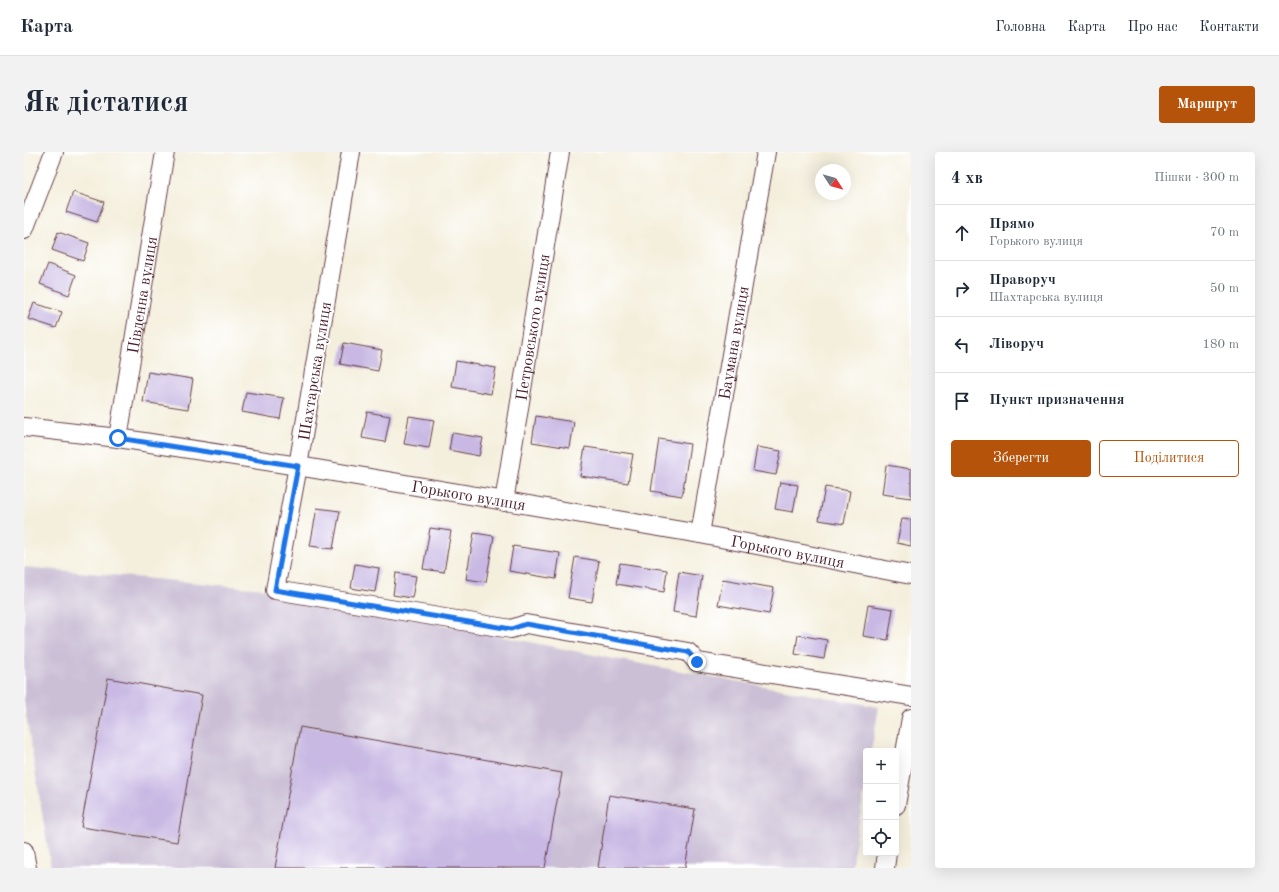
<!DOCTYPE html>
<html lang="uk">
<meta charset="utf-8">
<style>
:root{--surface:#fff;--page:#f2f2f3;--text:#1f2937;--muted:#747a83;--line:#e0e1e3;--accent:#b45309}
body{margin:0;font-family:"Old Standard TT",serif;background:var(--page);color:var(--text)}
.controls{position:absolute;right:12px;bottom:12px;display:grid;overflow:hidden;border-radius:4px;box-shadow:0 4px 16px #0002}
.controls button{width:36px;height:36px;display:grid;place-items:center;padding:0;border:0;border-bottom:1px solid var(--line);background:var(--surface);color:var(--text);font:20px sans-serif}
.compass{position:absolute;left:791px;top:12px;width:36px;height:36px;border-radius:50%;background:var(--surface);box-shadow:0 4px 16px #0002;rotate:126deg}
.stop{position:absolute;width:12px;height:12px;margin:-9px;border:3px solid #1a73e8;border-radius:50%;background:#fff}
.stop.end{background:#1a73e8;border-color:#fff;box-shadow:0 1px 4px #0008}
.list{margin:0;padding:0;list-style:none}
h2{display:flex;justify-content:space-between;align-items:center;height:52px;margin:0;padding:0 16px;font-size:17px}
h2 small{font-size:13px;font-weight:400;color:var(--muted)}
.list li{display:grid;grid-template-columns:26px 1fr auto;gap:12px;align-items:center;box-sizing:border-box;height:56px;padding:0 16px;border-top:1px solid var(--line)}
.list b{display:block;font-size:15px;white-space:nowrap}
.list p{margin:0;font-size:13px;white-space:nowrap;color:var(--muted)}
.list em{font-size:13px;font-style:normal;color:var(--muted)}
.actions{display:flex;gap:8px;padding:12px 16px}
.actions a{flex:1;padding:9px 0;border:1px solid var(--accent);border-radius:4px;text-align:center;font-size:14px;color:var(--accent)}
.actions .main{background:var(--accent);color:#fff}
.icon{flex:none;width:22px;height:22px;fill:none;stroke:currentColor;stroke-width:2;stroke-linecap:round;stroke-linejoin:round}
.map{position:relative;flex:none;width:887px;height:716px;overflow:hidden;border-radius:4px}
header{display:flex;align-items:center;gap:24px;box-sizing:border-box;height:56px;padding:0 20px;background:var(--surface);border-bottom:1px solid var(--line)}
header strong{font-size:19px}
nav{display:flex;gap:22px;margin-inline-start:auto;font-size:14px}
.intro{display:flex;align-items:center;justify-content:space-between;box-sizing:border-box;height:96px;padding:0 24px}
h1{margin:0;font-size:28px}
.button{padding:10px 18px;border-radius:4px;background:var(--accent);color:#fff;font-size:14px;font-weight:700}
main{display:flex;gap:24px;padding:0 24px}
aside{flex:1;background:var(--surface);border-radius:4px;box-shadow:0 4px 16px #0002}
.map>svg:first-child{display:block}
.industrial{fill:#cbbfd5}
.building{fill:#c8b8e3}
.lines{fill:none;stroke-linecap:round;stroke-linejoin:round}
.minor-casing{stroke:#643e46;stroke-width:20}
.minor{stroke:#fff;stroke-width:18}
.route{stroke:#1a73e8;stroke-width:5}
.labels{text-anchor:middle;stroke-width:4;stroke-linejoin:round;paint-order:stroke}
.street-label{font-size:16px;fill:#4a1f2b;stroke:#fff}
</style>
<header>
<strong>Карта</strong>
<nav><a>Головна</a><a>Карта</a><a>Про нас</a><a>Контакти</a></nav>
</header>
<div class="intro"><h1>Як дістатися</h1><a class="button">Маршрут</a></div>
<main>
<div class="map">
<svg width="887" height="716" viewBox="0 0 887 716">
<rect width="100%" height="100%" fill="#fff"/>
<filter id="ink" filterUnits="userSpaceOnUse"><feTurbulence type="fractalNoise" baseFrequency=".025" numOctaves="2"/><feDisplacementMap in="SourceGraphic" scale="8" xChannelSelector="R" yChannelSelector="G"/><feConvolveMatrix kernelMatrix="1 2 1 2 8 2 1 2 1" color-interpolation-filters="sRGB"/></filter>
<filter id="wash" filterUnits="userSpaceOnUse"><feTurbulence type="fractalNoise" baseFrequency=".012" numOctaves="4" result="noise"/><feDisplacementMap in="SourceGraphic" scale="16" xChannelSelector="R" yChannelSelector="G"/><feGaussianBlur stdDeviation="0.9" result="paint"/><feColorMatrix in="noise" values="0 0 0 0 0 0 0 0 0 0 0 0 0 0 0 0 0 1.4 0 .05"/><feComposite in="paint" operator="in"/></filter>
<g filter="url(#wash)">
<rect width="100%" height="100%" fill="#f4efdd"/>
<path class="industrial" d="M0 415 240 437 585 506 855 555 847 599H842V630L827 716H27L0 550Z"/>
<g id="blocks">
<g class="building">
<path d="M49 40 80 50 73 70 42 60Z"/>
<path d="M34 80 65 91 59 109 28 98Z"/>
<path d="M24 112 52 123 45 143 16 132Z"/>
<path d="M10 151 38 160 32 176 4 167Z"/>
<path d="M320 191 358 198 354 219 316 212Z"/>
<path d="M432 209 472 216 467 242 428 235Z"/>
<path d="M124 220 169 227 164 257 119 250Z"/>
<path d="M222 240 260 246 256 267 218 260Z"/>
<path d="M343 260 366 264 361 290 338 286Z"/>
<path d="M385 264 410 268 405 296 380 292Z"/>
<path d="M512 264 550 270 546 296 508 290Z"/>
<path d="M428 281 459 286 455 304 425 298Z"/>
<path d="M635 287 666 292 658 344 627 339Z"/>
<path d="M561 295 609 302 604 331 556 324Z"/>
<path d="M733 295 757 299 752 323 729 319Z"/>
<path d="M862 313 887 317V346L858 342Z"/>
<path d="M756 330 774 333 769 360 751 357Z"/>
<path d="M801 335 826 339 820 372 795 368Z"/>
<path d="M293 356 316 359 309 397 286 394Z"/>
<path d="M878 367 887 368V394L873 391Z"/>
<path d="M406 376 427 379 420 420 399 417Z"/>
<path d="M450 381 470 384 462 430 442 427Z"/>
<path d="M489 394 536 401 532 427 485 419Z"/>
<path d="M551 405 575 409 568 450 544 446Z"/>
<path d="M596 411 643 418 640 440 592 432Z"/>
<path d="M331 412 355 416 351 440 327 436Z"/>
<path d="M655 420 678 424 672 464 649 460Z"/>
<path d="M372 421 392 424 388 446 369 443Z"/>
<path d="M699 427 750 436 745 462 694 453Z"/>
<path d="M844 453 869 457 864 488 839 484Z"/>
<path d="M774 483 803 488 800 507 771 502Z"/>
<path d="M84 526 178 543 153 690 57 675Z"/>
<path d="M276 575 538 621 521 716H251Z"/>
<path d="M585 643 671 657 661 716H574Z"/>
</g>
</g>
</g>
<g filter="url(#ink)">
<use href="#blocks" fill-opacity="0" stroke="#643e46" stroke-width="1"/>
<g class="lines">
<defs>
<g id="minor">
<path d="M327 0 274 314 251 438 487 477 502 472 664 500 673 510 887 544"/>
<path d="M0 78 30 0"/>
<path id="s1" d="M0 275 94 286 274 314 676 382 887 423"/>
<path id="s2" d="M94 286 141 0"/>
<path id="s3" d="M480 350 536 0"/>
<path id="s4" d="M676 382 742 0"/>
<path d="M872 653 887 566"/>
<path d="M0 699 3 716"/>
<path d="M861 716 863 701"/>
</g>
</defs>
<use href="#minor" class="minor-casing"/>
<use href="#minor" class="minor"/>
</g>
</g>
<g class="lines" filter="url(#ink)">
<path class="route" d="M94 286 274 314 251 438 487 477 502 472 664 500 673 510"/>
</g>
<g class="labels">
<g class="street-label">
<text dy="6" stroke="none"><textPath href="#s2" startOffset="145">Південна вулиця</textPath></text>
<text dy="6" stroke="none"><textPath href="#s3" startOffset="177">Петровського вулиця</textPath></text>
<text dy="6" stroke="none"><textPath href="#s4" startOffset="194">Баумана вулиця</textPath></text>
<text transform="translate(290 219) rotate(-81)" y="6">Шахтарська вулиця</text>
<text dy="6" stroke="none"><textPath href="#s1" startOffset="450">Горького вулиця</textPath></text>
<text dy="6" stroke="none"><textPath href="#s1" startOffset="774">Горького вулиця</textPath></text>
</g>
</g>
</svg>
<div class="controls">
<button>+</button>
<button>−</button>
<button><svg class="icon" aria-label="locate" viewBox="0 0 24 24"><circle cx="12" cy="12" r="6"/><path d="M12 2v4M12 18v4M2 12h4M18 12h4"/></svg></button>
</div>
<svg class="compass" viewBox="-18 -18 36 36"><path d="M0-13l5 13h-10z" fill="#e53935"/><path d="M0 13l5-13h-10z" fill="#747a83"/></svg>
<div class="stop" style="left:94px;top:286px"></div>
<div class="stop end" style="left:673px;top:510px"></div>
</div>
<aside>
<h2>4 хв<small>Пішки · 300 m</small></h2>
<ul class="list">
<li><svg class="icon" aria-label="ahead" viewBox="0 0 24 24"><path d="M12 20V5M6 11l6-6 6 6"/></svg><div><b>Прямо</b><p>Горького вулиця</p></div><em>70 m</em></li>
<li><svg class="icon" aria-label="right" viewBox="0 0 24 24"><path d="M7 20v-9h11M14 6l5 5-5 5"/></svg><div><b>Праворуч</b><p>Шахтарська вулиця</p></div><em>50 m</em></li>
<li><svg class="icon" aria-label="left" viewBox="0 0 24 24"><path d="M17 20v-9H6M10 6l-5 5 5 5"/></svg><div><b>Ліворуч</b></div><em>180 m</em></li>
<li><svg class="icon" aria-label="arrive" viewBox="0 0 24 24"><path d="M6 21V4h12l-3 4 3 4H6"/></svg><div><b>Пункт призначення</b></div></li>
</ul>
<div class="actions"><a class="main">Зберегти</a><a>Поділитися</a></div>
</aside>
</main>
